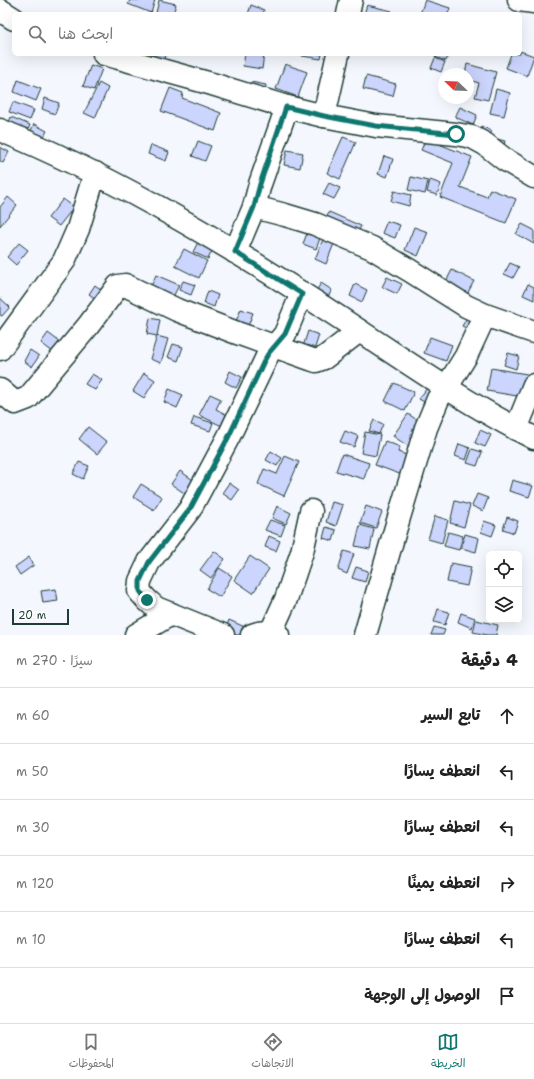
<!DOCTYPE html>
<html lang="ar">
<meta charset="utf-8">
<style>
:root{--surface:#fff;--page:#f6f6f6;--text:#222;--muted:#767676;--line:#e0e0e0;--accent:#0f766e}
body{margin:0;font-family:"Shantell Sans","Playpen Sans Arabic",sans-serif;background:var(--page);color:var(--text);direction:rtl}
.controls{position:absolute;right:12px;bottom:12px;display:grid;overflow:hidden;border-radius:6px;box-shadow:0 4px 16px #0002}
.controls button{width:36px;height:36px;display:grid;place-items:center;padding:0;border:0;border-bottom:1px solid var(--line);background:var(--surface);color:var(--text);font:20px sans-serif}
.compass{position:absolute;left:438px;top:68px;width:36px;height:36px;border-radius:50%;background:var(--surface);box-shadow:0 4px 16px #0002;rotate:293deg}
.scale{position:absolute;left:12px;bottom:10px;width:57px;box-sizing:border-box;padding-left:4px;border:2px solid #1f3d34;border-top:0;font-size:11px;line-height:14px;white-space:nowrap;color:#1f3d34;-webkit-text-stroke:3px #fff;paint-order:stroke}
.stop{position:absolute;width:12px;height:12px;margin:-9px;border:3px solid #0f766e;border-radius:50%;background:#fff}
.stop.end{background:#0f766e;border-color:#fff;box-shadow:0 1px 4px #0008}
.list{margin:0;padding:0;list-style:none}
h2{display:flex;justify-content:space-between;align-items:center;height:52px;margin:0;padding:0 16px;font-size:17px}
h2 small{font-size:13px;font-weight:400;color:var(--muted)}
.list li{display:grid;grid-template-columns:26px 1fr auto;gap:12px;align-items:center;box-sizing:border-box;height:56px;padding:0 16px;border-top:1px solid var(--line)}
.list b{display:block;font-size:15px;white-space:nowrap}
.list em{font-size:13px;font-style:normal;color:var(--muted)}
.icon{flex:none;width:22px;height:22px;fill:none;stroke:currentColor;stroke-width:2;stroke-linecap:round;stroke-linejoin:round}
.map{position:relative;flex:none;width:534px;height:635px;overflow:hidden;direction:ltr}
.search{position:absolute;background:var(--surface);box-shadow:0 4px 16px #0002;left:12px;right:12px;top:12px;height:44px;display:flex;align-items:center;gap:10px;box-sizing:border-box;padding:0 14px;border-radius:6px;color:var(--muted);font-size:15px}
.sheet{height:388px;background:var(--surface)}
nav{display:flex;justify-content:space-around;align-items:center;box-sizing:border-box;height:56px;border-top:1px solid var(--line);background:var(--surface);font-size:11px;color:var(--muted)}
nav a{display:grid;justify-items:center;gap:2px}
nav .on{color:var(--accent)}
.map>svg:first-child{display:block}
.building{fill:#ccd5fd;stroke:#1f3d34}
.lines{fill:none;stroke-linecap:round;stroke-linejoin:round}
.street-casing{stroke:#1f3d34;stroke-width:25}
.street{stroke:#fff;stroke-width:22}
.route{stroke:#0f766e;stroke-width:5}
</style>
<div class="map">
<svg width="534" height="635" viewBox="0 0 534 635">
<rect width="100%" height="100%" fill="#f5f7ff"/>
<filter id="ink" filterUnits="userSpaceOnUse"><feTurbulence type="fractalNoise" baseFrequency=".025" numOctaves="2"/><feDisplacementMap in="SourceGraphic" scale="8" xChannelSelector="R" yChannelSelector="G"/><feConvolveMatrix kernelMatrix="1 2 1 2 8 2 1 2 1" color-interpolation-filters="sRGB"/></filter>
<g filter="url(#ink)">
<g class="building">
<path d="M130 0H155L151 13 128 4Z"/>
<path d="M159 0 176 4 173 14H160L156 13Z"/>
<path d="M425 0 450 8 448 14H420Z"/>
<path d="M251 5 264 10 263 14H248Z"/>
<path d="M367 5 392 11 391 14H364Z"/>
<path d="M181 11 202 14H180Z"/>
<path d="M520 51 534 56 527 76 506 68 511 54H520Z"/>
<path d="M152 54H166L164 67 150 65Z"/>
<path d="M245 54H264L262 69 243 66Z"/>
<path d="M302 54H322L321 59 302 56Z"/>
<path d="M436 54H449L446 61 435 57Z"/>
<path d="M435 58 445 62 441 72 431 68Z"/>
<path d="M285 64 307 72 298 97 276 89Z"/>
<path d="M467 64 496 72 488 100 475 97 479 83 468 80V74H465Z"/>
<path d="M91 65 102 69 94 90 83 86Z"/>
<path d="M366 76 396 84 393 96 363 89Z"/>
<path d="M18 80 41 89 36 101 14 92Z"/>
<path d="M251 82 266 85 264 96 248 92Z"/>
<path d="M99 83 108 88 95 118 84 113Z"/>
<path d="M170 88 183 93 182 98 221 113 215 131 161 111Z"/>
<path d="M496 89 510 93 504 116 490 113Z"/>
<path d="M45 98 59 103 55 114 42 109Z"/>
<path d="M13 102 34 110 30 120 9 112Z"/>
<path d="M460 107 477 115 473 125 455 117Z"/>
<path d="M11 117 30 125 26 135 7 127Z"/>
<path d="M34 124 47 131 40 143 28 137Z"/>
<path d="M481 126 492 131 486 142 475 136Z"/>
<path d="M343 137 356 142 340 179 327 173Z"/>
<path d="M493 138 505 141 503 150Z"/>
<path d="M426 139 472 157 460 187 487 197 490 189 516 199 506 223 440 197 453 163 421 150Z"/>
<path d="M198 141 211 146 205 161 192 156Z"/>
<path d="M151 145 169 152 166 161 148 154Z"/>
<path d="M0 147 9 152 3 163 0 161Z"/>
<path d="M287 150 303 153 300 168 284 165Z"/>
<path d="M384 156 393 159 387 177 378 174Z"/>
<path d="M411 177 428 181 425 194 408 190Z"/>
<path d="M430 180 441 184 437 195 427 192Z"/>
<path d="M329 183 340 188 334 199 323 194Z"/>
<path d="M394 191 411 195 409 206 391 201Z"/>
<path d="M8 197 17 205 0 226V207Z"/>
<path d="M63 199 74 207 59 226 48 218Z"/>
<path d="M329 212 361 226 354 241 322 227Z"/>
<path d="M387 221 400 225 395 238 382 233Z"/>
<path d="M522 224 534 230V244L516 234Z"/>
<path d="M414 227 428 232 418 256 405 250Z"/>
<path d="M307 233 320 238 316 249 303 244Z"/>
<path d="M324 237 335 241 326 264 315 259Z"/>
<path d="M198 242 213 249 208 259 193 252Z"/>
<path d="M19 243 28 250 16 265 7 257Z"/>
<path d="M184 249 207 261 199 278 175 266Z"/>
<path d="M510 263 519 267 513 278 504 274Z"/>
<path d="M452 270 474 281 464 300 442 289Z"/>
<path d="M156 275 179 285 173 297H146Z"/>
<path d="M387 277 402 284 397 294 382 287Z"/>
<path d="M183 281 195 285 191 295 179 290Z"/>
<path d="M321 283 332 290 327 299 315 293Z"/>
<path d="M355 284 367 290 362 302 350 296Z"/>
<path d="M528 284 534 287V300L523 295Z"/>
<path d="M95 285 114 299 108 308 89 294Z"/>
<path d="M208 291 218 295 214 307 204 303Z"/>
<path d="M0 298 10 307 2 316 0 315Z"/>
<path d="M241 309 253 313 248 326 231 333Z"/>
<path d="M468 316 483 336 462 326Z"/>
<path d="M150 318 160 320 157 336 147 334Z"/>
<path d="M308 331 319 335 311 360 300 356Z"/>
<path d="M48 333 72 351 65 361 41 343Z"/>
<path d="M157 336 168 339 161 363 150 359Z"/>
<path d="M430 337 452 345 446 361 424 353Z"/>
<path d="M173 344 183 347 178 361 168 357Z"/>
<path d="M30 350 39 356 32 367 24 361Z"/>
<path d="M508 353 519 356 516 369 504 365Z"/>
<path d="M491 368 533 375 529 398 487 391Z"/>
<path d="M230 371 242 377 236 388 225 382Z"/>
<path d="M144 373 155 380 144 398 133 391Z"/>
<path d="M92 374 102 380 95 390 85 384Z"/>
<path d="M394 383 414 392 405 411 385 401Z"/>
<path d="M427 388 438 395 431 406 419 399Z"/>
<path d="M169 389 183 395 177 408 164 402Z"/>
<path d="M210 394 221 399 216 409 229 416 224 427 199 415Z"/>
<path d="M408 414 428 427 412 449 393 436Z"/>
<path d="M194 417 213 423 210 431 191 425Z"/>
<path d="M374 420 383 424 379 434 369 431Z"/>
<path d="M88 427 107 442 97 454 79 439Z"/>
<path d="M480 430 491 435 485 447 475 443Z"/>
<path d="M345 431 358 436 354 447 340 442Z"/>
<path d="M365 432 380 435 376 456 361 453Z"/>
<path d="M385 441 400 447 398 452 412 457 405 476 375 465Z"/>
<path d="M459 444 470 448 466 460 455 456Z"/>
<path d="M472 449 482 452 477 466 467 463Z"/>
<path d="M271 451 282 458 277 466 266 460Z"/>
<path d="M342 454 369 463 364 479 336 471Z"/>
<path d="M285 456 299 462 284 496 258 484 264 469 277 474Z"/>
<path d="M79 462 89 466 83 479 73 474Z"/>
<path d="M180 471 196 482 187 495 171 484Z"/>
<path d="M512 480 533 486 529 497 509 491Z"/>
<path d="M229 483 239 490 232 500 222 493Z"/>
<path d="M141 484 162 497 154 510 133 497Z"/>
<path d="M477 494 488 498 483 511 472 506Z"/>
<path d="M455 501 470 505 464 527 450 523Z"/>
<path d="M332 502 343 505 336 526 326 522Z"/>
<path d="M277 506 291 513 286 524 272 518Z"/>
<path d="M366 506 382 512 376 528 360 523Z"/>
<path d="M435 516 448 520 442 543 428 539Z"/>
<path d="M507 517 518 521 514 533 503 529Z"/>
<path d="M270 520 285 525 281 536 265 530Z"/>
<path d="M484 521 496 525 492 536 481 532Z"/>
<path d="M360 525 374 529 370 549 355 546Z"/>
<path d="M326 527 336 530 333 541 323 538Z"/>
<path d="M448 532 463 536 459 550 444 546Z"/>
<path d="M465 534 479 538 476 552 461 548Z"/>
<path d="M269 536 280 541 276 551 265 547Z"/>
<path d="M214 551 225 559 211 578 200 570Z"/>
<path d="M344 551 354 554 347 574 338 570Z"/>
<path d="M250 556 269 569 253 593 234 580Z"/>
<path d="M29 557 34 565 20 575 15 567Z"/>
<path d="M451 563 471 567 467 586 447 582Z"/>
<path d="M356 567 368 571 365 582 352 578Z"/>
<path d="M219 568 232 576 220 597 207 589Z"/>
<path d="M56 589 58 601 43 603 41 591Z"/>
<path d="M438 609 449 612 445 625 434 622Z"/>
<path d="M461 613 475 618 472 628 458 622Z"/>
<path d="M229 620 247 628 243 635H234L225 630Z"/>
<path d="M476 620 498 625 496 635H487L473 632Z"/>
<path d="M434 627 445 630 443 635H431Z"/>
</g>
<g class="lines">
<defs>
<g id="street">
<path d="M519 0 534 2"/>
<path d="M0 10 14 19"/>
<path d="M348 14 351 0"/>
<path d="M104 54 212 84 287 107 324 116 376 126 456 134 472 137 485 144 504 159 534 177"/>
<path d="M324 116 338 54"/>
<path d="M0 130C106 174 206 232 303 294 379 342 453 397 534 438"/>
<path d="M254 207 285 215 315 224 372 248 409 270 466 306 485 315 534 332"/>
<path d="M235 252 254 207 260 184 287 107"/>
<path d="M0 349 64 261 78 229 95 173"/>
<path d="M0 390 15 403 28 398 88 326 118 286 125 285 177 310 237 333 310 359 316 361 324 358 359 331"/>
<path d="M516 429 534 385"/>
<path d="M271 632 286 599 302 552 311 511"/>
<path d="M136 635 171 614"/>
<path d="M223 635 156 608 147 600 139 591 140 581 149 562 190 509 229 436 265 361 268 354 285 334 302 293"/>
<path d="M252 635C261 631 268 631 278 635"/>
<path d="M365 635 394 534 426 428 438 399 453 377 466 356 485 315"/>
</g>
</defs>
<use href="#street" class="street-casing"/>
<use href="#street" class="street"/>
</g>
</g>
<g class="lines" filter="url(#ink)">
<path class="route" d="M147 600 140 591V581L149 562 190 509 229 436 264 361 268 354 285 334 302 294 235 252 254 207 260 184 286 107 324 116 376 126 456 134"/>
</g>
</svg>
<div class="controls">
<button><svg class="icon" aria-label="locate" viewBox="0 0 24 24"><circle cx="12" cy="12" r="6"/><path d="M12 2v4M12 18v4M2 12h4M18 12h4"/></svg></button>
<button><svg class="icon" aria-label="layers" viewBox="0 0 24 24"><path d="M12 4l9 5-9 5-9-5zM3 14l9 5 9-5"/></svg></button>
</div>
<svg class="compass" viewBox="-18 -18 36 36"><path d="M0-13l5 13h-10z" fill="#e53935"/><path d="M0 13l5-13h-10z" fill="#767676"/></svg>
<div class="scale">20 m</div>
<div class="stop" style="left:456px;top:134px"></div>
<div class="stop end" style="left:147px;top:600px"></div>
<div class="search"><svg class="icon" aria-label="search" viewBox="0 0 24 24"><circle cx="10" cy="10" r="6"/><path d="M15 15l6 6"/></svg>ابحث هنا</div>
</div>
<section class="sheet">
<h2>4 دقيقة<small>سيرًا · 270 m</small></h2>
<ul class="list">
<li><svg class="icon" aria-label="ahead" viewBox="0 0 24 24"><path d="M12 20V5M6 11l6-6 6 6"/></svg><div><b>تابع السير</b></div><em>60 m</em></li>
<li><svg class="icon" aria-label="left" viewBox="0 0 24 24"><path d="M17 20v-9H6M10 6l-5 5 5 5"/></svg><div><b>انعطف يسارًا</b></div><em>50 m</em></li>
<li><svg class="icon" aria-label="left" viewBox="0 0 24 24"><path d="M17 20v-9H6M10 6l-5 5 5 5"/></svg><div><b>انعطف يسارًا</b></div><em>30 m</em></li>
<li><svg class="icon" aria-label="right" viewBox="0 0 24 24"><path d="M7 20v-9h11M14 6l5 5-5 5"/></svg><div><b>انعطف يمينًا</b></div><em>120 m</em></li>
<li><svg class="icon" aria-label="left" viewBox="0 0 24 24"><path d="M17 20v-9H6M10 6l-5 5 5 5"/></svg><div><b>انعطف يسارًا</b></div><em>10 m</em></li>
<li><svg class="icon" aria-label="arrive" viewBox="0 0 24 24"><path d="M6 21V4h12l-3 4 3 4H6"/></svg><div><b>الوصول إلى الوجهة</b></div></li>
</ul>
</section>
<nav>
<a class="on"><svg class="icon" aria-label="map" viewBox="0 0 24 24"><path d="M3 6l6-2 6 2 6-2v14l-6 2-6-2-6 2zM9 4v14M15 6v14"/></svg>الخريطة</a>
<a><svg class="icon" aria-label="directions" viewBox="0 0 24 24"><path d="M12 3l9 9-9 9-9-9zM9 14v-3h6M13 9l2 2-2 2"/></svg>الاتجاهات</a>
<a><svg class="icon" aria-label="saved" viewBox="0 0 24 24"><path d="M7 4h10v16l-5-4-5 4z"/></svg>المحفوظات</a>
</nav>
